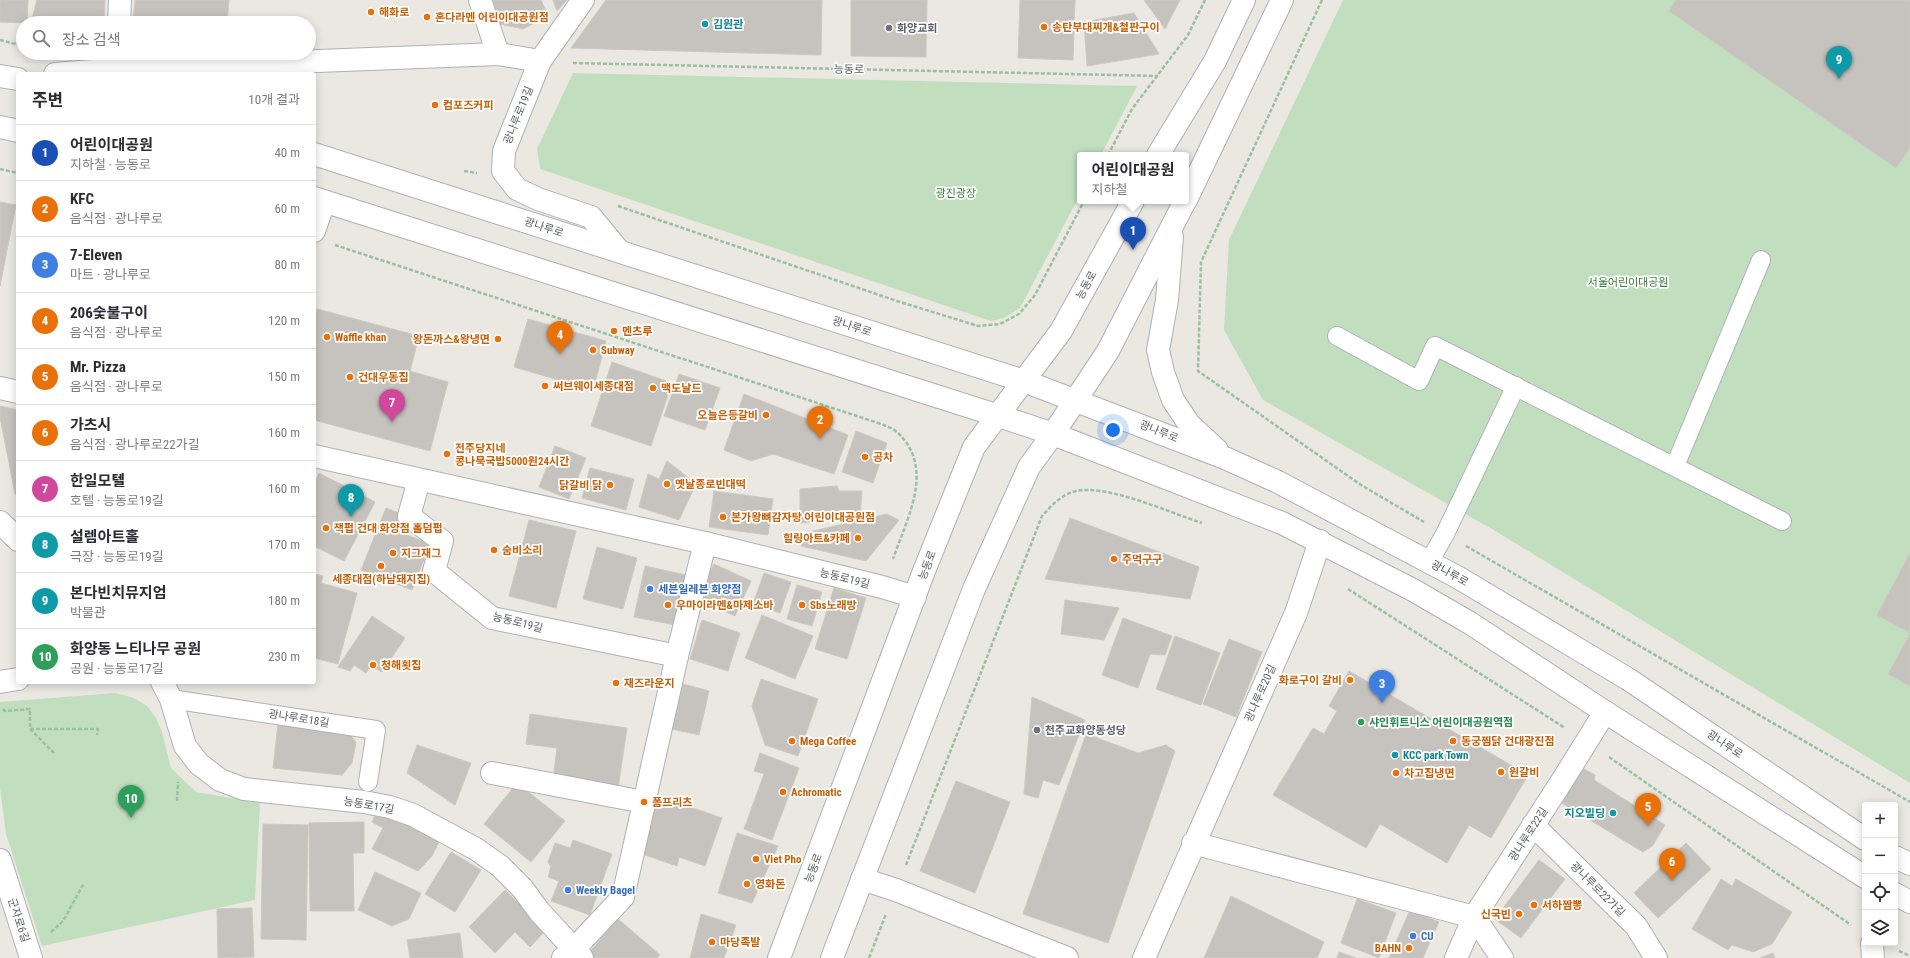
<!DOCTYPE html>
<html lang="ko">
<meta charset="utf-8">
<style>
:root{--surface:#fff;--page:#f2f2f3;--text:#2b2b33;--muted:#7c7c81;--line:#e1e1e2;--accent:#d93025}
body{margin:0;font-family:"Roboto Condensed","Noto Sans KR",sans-serif;background:var(--page);color:var(--text)}
.controls{position:absolute;right:12px;bottom:12px;display:grid;overflow:hidden;border-radius:4px;box-shadow:0 2px 10px #0003}
.controls button{width:36px;height:36px;display:grid;place-items:center;padding:0;border:0;border-bottom:1px solid var(--line);background:var(--surface);color:var(--text);font:20px sans-serif}
.you{position:absolute;left:1113px;top:430px;width:14px;height:14px;margin:-10px;border:3px solid #fff;border-radius:50%;background:#1a73e8;box-shadow:0 0 0 6px #1a73e833}
.badge{display:grid;place-items:center;width:26px;height:26px;border-radius:50%;background:var(--accent);color:#fff;font-size:13px;font-weight:700}
.pin{position:absolute;translate:-50% -33px;filter:drop-shadow(0 1px 2px #0008)}
.pin::after{content:'';position:absolute;top:21px;width:14px;height:12px;background:inherit;clip-path:polygon(0 0,100% 0,50% 100%)}
.popup{position:absolute;left:1077px;top:152px;width:112px;height:52px;box-sizing:border-box;display:grid;place-content:center;border-radius:4px;background:var(--surface);filter:drop-shadow(0 1px 3px #0005);font-size:13px;white-space:nowrap;color:var(--muted)}
.popup b{font-size:15px;color:var(--text)}
.popup::after{content:'';position:absolute;left:50%;top:100%;margin-left:-8px;border:8px solid transparent;border-top-color:var(--surface)}
.list{margin:0;padding:0;list-style:none}
h2{display:flex;justify-content:space-between;align-items:center;height:52px;margin:0;padding:0 16px;font-size:17px}
h2 small{font-size:13px;font-weight:400;color:var(--muted)}
.list li{display:grid;grid-template-columns:26px 1fr auto;gap:12px;align-items:center;box-sizing:border-box;height:56px;padding:0 16px;border-top:1px solid var(--line)}
.list b{display:block;font-size:15px;white-space:nowrap}
.list p{margin:0;font-size:13px;white-space:nowrap;color:var(--muted)}
.list em{font-size:13px;font-style:normal;color:var(--muted)}
.icon{flex:none;width:22px;height:22px;fill:none;stroke:currentColor;stroke-width:2;stroke-linecap:round;stroke-linejoin:round}
.map{position:relative;flex:none;width:1910px;height:958px;overflow:hidden}
.search{position:absolute;background:var(--surface);box-shadow:0 2px 10px #0003;left:16px;top:16px;width:300px;height:44px;display:flex;align-items:center;gap:10px;box-sizing:border-box;padding:0 14px;border-radius:22px;color:var(--muted);font-size:15px}
.panel{position:absolute;background:var(--surface);box-shadow:0 2px 10px #0003;left:16px;top:72px;width:300px;height:612px;border-radius:4px}
.map>svg:first-child{display:block}
.green{fill:#c1dfbf}
.building{fill:#c6c2be;stroke:#cec9c0}
.lines{fill:none;stroke-linecap:round;stroke-linejoin:round}
.lane-casing{stroke:#aeb1b5;stroke-width:20}
.street-casing{stroke:#aeb1b5;stroke-width:24}
.secondary-casing{stroke:#adb0b5;stroke-width:24}
.path{stroke:#9ac0a2;stroke-width:2.5;stroke-dasharray:4 2;stroke-linecap:butt}
.lane{stroke:#fff;stroke-width:18}
.street{stroke:#fff;stroke-width:22}
.secondary{stroke:#fff;stroke-width:22}
.food-dot{fill:#e8710a;stroke:#fff;stroke-width:1.5}
.culture-dot{fill:#0f9aa8;stroke:#fff;stroke-width:1.5}
.worship-dot{fill:#6b7280;stroke:#fff;stroke-width:1.5}
.shop-dot{fill:#3f7fe0;stroke:#fff;stroke-width:1.5}
.leisure-dot{fill:#2e9e5b;stroke:#fff;stroke-width:1.5}
.labels{text-anchor:middle;stroke-width:3.5;stroke-linejoin:round;paint-order:stroke}
.food-label{font-size:11px;font-weight:bold;fill:#c56008;stroke:#fff;text-anchor:start}
.culture-label{font-size:11px;font-weight:bold;fill:#0d838f;stroke:#fff;text-anchor:start}
.worship-label{font-size:11px;font-weight:bold;fill:#5b616d;stroke:#fff;text-anchor:start}
.street-label{font-size:11px;fill:#595c60;stroke:#fff}
.park-label{font-size:11px;fill:#3d7b3d;stroke:#fff}
.shop-label{font-size:11px;font-weight:bold;fill:#366cbe;stroke:#fff;text-anchor:start}
.leisure-label{font-size:11px;font-weight:bold;fill:#27864d;stroke:#fff;text-anchor:start}
</style>
<div class="map">
<svg width="1910" height="958" viewBox="0 0 1910 958">
<rect width="100%" height="100%" fill="#eae8e1"/>
<g class="green">
<polygon points="1343,0 1910,0 1910,783 1492,529 1263,400 1224,330 1229,240"/>
<polygon points="573,73 1137,86 1101,155 1080,155 1080,195 1020,308 1004,318 991,321 540,169 537,149"/>
<polygon points="116,693 134,698 147,706 156,718 162,732 171,768 196,792 260,803 255,900 42,946 6,834 0,788 0,702"/>
</g>
<g class="building">
<polygon points="0,0 28,0 27,23 0,22"/>
<polygon points="37,0 105,0 104,22 31,23"/>
<polygon points="135,0 229,0 227,23 133,23"/>
<polygon points="493,0 541,0 548,16 523,29 500,24"/>
<polygon points="553,0 567,0 557,11"/>
<polygon points="606,0 822,0 821,55 571,48"/>
<polygon points="851,0 927,0 926,57 851,56"/>
<polygon points="1020,0 1075,0 1073,60 1018,58"/>
<polygon points="1144,0 1180,0 1165,29"/>
<polygon points="1676,0 1910,0 1910,147 1896,168 1669,11"/>
<polygon points="1134,13 1159,54 1087,66 1084,22"/>
<polygon points="0,202 16,205 0,286"/>
<polygon points="317,309 419,336 410,371 448,382 430,451 314,420 314,322"/>
<polygon points="528,319 606,341 593,390 514,367"/>
<polygon points="612,362 672,383 651,446 591,426"/>
<polygon points="679,374 720,388 705,430 664,416"/>
<polygon points="744,394 848,435 834,474 773,454 751,461 724,450"/>
<polygon points="0,406 18,410 18,495 15,494 0,417"/>
<polygon points="856,431 887,443 873,483 842,472"/>
<polygon points="555,446 586,458 569,499 539,487"/>
<polygon points="667,461 696,484 679,520 639,507 648,474 659,479"/>
<polygon points="590,468 634,479 626,510 582,498"/>
<polygon points="319,473 375,502 344,561 314,546 314,484"/>
<polygon points="837,486 839,491 862,491 860,517 800,523 800,489"/>
<polygon points="714,491 773,499 768,535 709,527"/>
<polygon points="386,508 409,517 402,533 430,544 412,590 361,570"/>
<polygon points="887,514 899,520 866,561 801,546 809,532"/>
<polygon points="1070,518 1199,567 1190,599 1045,579"/>
<polygon points="529,520 576,531 556,608 509,596"/>
<polygon points="597,547 637,558 623,609 583,599"/>
<polygon points="1910,553 1910,633 1877,615"/>
<polygon points="714,564 751,581 735,616 697,599"/>
<polygon points="645,566 686,575 675,625 634,617"/>
<polygon points="764,573 791,582 780,613 753,604"/>
<polygon points="314,574 323,576 321,583 357,593 338,664 314,658"/>
<polygon points="797,585 822,592 812,626 787,619"/>
<polygon points="834,588 866,598 847,659 815,649"/>
<polygon points="1065,600 1119,608 1104,640 1061,634"/>
<polygon points="762,615 813,636 795,679 745,658"/>
<polygon points="372,616 405,638 382,672 371,666 366,673 354,665 350,671 338,667"/>
<polygon points="1123,618 1172,636 1165,655 1150,654 1138,688 1102,675"/>
<polygon points="702,620 740,633 728,671 690,659"/>
<polygon points="1910,634 1910,686 1888,674"/>
<polygon points="1175,636 1220,653 1201,705 1156,689"/>
<polygon points="1229,639 1262,652 1236,717 1203,704"/>
<polygon points="1349,671 1528,775 1491,838 1469,825 1447,863 1380,824 1366,848 1273,795 1313,728 1324,734 1337,711 1329,706"/>
<polygon points="761,679 818,699 798,756 765,745 752,706"/>
<polygon points="683,684 709,691 699,735 672,729"/>
<polygon points="1032,697 1085,720 1059,785 1043,780 1038,798 1024,794"/>
<polygon points="530,714 627,728 618,789 553,780 557,748 526,744"/>
<polygon points="278,724 347,731 356,742 352,763 342,775 273,768"/>
<polygon points="1086,734 1138,753 1166,745 1175,751 1108,943 1023,914"/>
<polygon points="417,745 471,763 455,805 407,773"/>
<polygon points="760,753 799,768 772,840 744,829 764,774 754,771"/>
<polygon points="1582,768 1595,775 1594,780 1665,825 1653,845 1643,852 1560,802"/>
<polygon points="956,781 1010,802 975,893 920,871"/>
<polygon points="517,783 565,821 531,862 484,824"/>
<polygon points="658,796 722,818 705,866 679,857 677,866 639,853"/>
<polygon points="378,809 440,840 432,856 418,871 372,849 383,828 372,822"/>
<polygon points="364,822 364,853 353,853 354,911 310,911 309,823"/>
<polygon points="263,824 308,825 306,940 261,939"/>
<polygon points="737,833 778,846 752,903 718,893"/>
<polygon points="573,840 612,854 590,915 551,901 559,881 548,877 551,867 548,862 555,843 570,848"/>
<polygon points="1686,843 1711,869 1658,918 1634,893"/>
<polygon points="451,852 481,870 455,912 425,894"/>
<polygon points="1539,860 1565,879 1521,938 1495,919"/>
<polygon points="375,872 421,893 409,919 392,926 358,910"/>
<polygon points="1721,879 1732,886 1736,879 1792,912 1772,944 1753,952 1732,945 1728,950 1692,929"/>
<polygon points="505,890 546,930 530,947 515,932 495,953 469,927"/>
<polygon points="1231,896 1324,942 1317,958 1204,958"/>
<polygon points="1357,899 1396,913 1379,958 1341,943"/>
<polygon points="252,908 254,957 218,958 217,909"/>
<polygon points="1410,910 1439,922 1423,958 1389,958"/>
<polygon points="701,914 736,925 724,958 690,958"/>
<polygon points="618,919 660,955 657,958 591,958 587,955"/>
<polygon points="460,933 463,958 410,958 407,940"/>
<polygon points="1339,952 1356,958 1337,958"/>
<polygon points="1773,953 1775,958 1760,958"/>
</g>
<g class="lines">
<defs>
<g id="lane">
<polyline points="1337,336 1419,381 1435,346 1782,521"/>
<polyline points="1675,466 1761,260"/>
<polyline points="1429,562 1445,534 1516,386"/>
<polyline points="171,699 376,730 368,782"/>
</g>
<g id="street">
<polyline points="480,0 498,54"/>
<polyline points="583,0 540,61 504,151 503,171 517,189 538,199 591,217 619,251"/>
<polyline points="119,23 120,0"/>
<polyline points="55,74 117,69 498,54 540,61"/>
<polyline points="314,231 324,202"/>
<polyline points="0,388 18,392"/>
<polyline points="314,456 705,543 882,587 915,597"/>
<polyline points="419,480 409,516 442,541 434,571 492,618 677,656"/>
<polyline points="0,522 18,540"/>
<polyline points="0,682 18,679"/>
<polyline points="162,682 171,699 185,746 199,764 220,780 244,789 364,802 390,807 413,815 476,849 500,866 522,888 539,911 582,958"/>
<polyline points="492,773 644,802"/>
<polyline points="1533,825 1636,926 1656,958"/>
<polyline points="1193,843 1474,917"/>
<polyline points="0,860 31,958"/>
<polyline points="862,879 896,890 1067,958"/>
<polyline points="1474,917 1502,958"/>
<polyline points="1872,943 1873,958"/>
<polyline points="563,958 574,949 623,897 677,656 705,543"/>
<polyline points="1144,958 1296,613 1320,541"/>
<polyline points="1456,958 1474,917 1562,781 1605,712"/>
</g>
<g id="secondary">
<polyline points="0,76 18,79"/>
<polyline points="0,127 18,131"/>
<polyline points="314,154 1024,381 1225,458 1278,482 1459,578 1628,679 1865,839"/>
<polyline points="1158,155 1215,61 1244,0"/>
<polyline points="314,198 999,416 1053,434 1282,523 1413,590 1470,623 1605,712 1865,877"/>
<polyline points="1186,200 1282,0"/>
<polyline points="1172,237 1167,300 1158,350 1163,372 1173,400 1189,424 1217,450"/>
<polyline points="1895,857 1910,864"/>
<polyline points="1895,894 1910,902"/>
<polyline points="779,958 924,571 974,447 1061,331 1133,201"/>
<polyline points="832,958 974,589 1029,467 1053,434 1108,351 1185,201"/>
</g>
</defs>
<use href="#lane" class="lane-casing"/>
<use href="#street" class="street-casing"/>
<use href="#secondary" class="secondary-casing"/>
<g class="path">
<polyline points="1322,0 1201,262 1198,371 1361,485 1424,522"/>
<polyline points="0,40 23,46"/>
<polyline points="573,63 1158,76"/>
<polyline points="1108,155 1132,109 1188,35 1205,0"/>
<polyline points="0,169 18,173"/>
<polyline points="464,171 477,173"/>
<polyline points="618,206 897,301 978,326 1000,324 1019,314 1035,295 1084,201"/>
<path d="M335,245L857,416C867,420 889,425 897,432C936,468 907,518 893,559"/>
<polyline points="1466,546 1910,802"/>
<polyline points="1348,589 1565,728"/>
<polyline points="3,709 5,711 30,709 30,729 55,754"/>
<polyline points="30,729 98,729 97,735"/>
<polyline points="1609,757 1851,925"/>
<polyline points="177,801 178,782"/>
<path d="M906,865L1042,516C1051,506 1062,494 1076,491C1107,484 1171,513 1202,523"/>
<polyline points="51,932 63,921 84,883"/>
<polyline points="1899,951 1910,956"/>
<polyline points="869,958 886,914"/>
</g>
<use href="#lane" class="lane"/>
<use href="#street" class="street"/>
<use href="#secondary" class="secondary"/>
</g>
<g class="food-dot">
<circle cx="371" cy="12" r="4"/>
<circle cx="427" cy="17" r="4"/>
<circle cx="1044" cy="27" r="4"/>
<circle cx="435" cy="105" r="4"/>
<circle cx="614" cy="331" r="4"/>
<circle cx="327" cy="337" r="4"/>
<circle cx="498" cy="339" r="4"/>
<circle cx="593" cy="350" r="4"/>
<circle cx="350" cy="377" r="4"/>
<circle cx="545" cy="386" r="4"/>
<circle cx="653" cy="388" r="4"/>
<circle cx="766" cy="415" r="4"/>
<circle cx="447" cy="454" r="4"/>
<circle cx="865" cy="457" r="4"/>
<circle cx="667" cy="484" r="4"/>
<circle cx="610" cy="485" r="4"/>
<circle cx="723" cy="517" r="4"/>
<circle cx="326" cy="528" r="4"/>
<circle cx="858" cy="538" r="4"/>
<circle cx="494" cy="550" r="4"/>
<circle cx="393" cy="553" r="4"/>
<circle cx="1114" cy="559" r="4"/>
<circle cx="381" cy="566" r="4"/>
<circle cx="668" cy="605" r="4"/>
<circle cx="802" cy="605" r="4"/>
<circle cx="373" cy="665" r="4"/>
<circle cx="1350" cy="680" r="4"/>
<circle cx="616" cy="683" r="4"/>
<circle cx="792" cy="741" r="4"/>
<circle cx="1453" cy="741" r="4"/>
<circle cx="1501" cy="772" r="4"/>
<circle cx="1396" cy="773" r="4"/>
<circle cx="783" cy="792" r="4"/>
<circle cx="644" cy="802" r="4"/>
<circle cx="756" cy="859" r="4"/>
<circle cx="747" cy="884" r="4"/>
<circle cx="1534" cy="905" r="4"/>
<circle cx="1519" cy="914" r="4"/>
<circle cx="712" cy="942" r="4"/>
<circle cx="1409" cy="948" r="4"/>
</g>
<g class="culture-dot">
<circle cx="705" cy="24" r="4"/>
<circle cx="1395" cy="755" r="4"/>
<circle cx="1613" cy="813" r="4"/>
</g>
<g class="worship-dot">
<circle cx="889" cy="28" r="4"/>
<circle cx="1037" cy="730" r="4"/>
</g>
<g class="shop-dot">
<circle cx="650" cy="589" r="4"/>
<circle cx="568" cy="890" r="4"/>
<circle cx="1413" cy="936" r="4"/>
</g>
<circle class="leisure-dot" cx="1361" cy="722" r="4"/>
<g class="labels">
<g class="food-label">
<text x="379" y="16">해화로</text>
<text x="435" y="21">혼다라멘 어린이대공원점</text>
<text x="1052" y="31">송탄부대찌개&amp;철판구이</text>
<text x="443" y="109">컴포즈커피</text>
<text x="622" y="335">멘츠루</text>
<text x="335" y="341">Waffle khan</text>
<text x="490" y="343" text-anchor="end">왕돈까스&amp;왕냉면</text>
<text x="601" y="354">Subway</text>
<text x="358" y="381">건대우동집</text>
<text x="553" y="390">써브웨이세종대점</text>
<text x="661" y="392">맥도날드</text>
<text x="758" y="419" text-anchor="end">오늘은등갈비</text>
<text x="455" y="452">전주당지네<tspan x="455" dy="13">콩나묵국밥5000원24시간</tspan></text>
<text x="873" y="461">공차</text>
<text x="675" y="488">옛날종로빈대떡</text>
<text x="602" y="489" text-anchor="end">닭갈비 닭</text>
<text x="731" y="521">본가왕뼈감자탕 어린이대공원점</text>
<text x="334" y="532">잭펍 건대 화양점 홀덤펍</text>
<text x="850" y="542" text-anchor="end">힐링아트&amp;카페</text>
<text x="502" y="554">숨비소리</text>
<text x="401" y="557">지그재그</text>
<text x="1122" y="563">주먹구구</text>
<text x="381" y="583" text-anchor="middle">세종대점(하남돼지집)</text>
<text x="676" y="609">우마이라멘&amp;마제소바</text>
<text x="810" y="609">Sbs노래방</text>
<text x="381" y="669">청해횟집</text>
<text x="1342" y="684" text-anchor="end">화로구이 갈비</text>
<text x="624" y="687">재즈라운지</text>
<text x="800" y="745">Mega Coffee</text>
<text x="1461" y="745">동궁찜닭 건대광진점</text>
<text x="1509" y="776">원갈비</text>
<text x="1404" y="777">차고집냉면</text>
<text x="791" y="796">Achromatic</text>
<text x="652" y="806">폼프리츠</text>
<text x="764" y="863">Viet Pho</text>
<text x="755" y="888">영화돈</text>
<text x="1542" y="909">서하짬뽕</text>
<text x="1511" y="918" text-anchor="end">신국빈</text>
<text x="720" y="946">마당족발</text>
<text x="1401" y="952" text-anchor="end">BAHN</text>
</g>
<g class="culture-label">
<text x="713" y="28">김원관</text>
<text x="1403" y="759">KCC park Town</text>
<text x="1605" y="817" text-anchor="end">지오빌딩</text>
</g>
<g class="worship-label">
<text x="897" y="32">화양교회</text>
<text x="1045" y="734">천주교화양동성당</text>
</g>
<g class="street-label">
<text transform="translate(849 69) rotate(1)" y="4">능동로</text>
<text transform="translate(518 115) rotate(-68)" y="4">광나루로19길</text>
<text transform="translate(544 227) rotate(18)" y="4">광나루로</text>
<text transform="translate(1086 285) rotate(-61)" y="4">능동로</text>
<text transform="translate(852 326) rotate(18)" y="4">광나루로</text>
<text transform="translate(1159 431) rotate(22)" y="4">광나루로</text>
<text transform="translate(927 565) rotate(-69)" y="4">능동로</text>
<text transform="translate(1450 573) rotate(29)" y="4">광나루로</text>
<text transform="translate(845 578) rotate(14)" y="4">능동로19길</text>
<text transform="translate(518 622) rotate(14)" y="4">능동로19길</text>
<text transform="translate(1260 693) rotate(-66)" y="4">광나루로20길</text>
<text transform="translate(299 718) rotate(9)" y="4">광나루로18길</text>
<text transform="translate(1725 744) rotate(34)" y="4">광나루로</text>
<text transform="translate(369 805) rotate(10)" y="4">능동로17길</text>
<text transform="translate(1528 834) rotate(-57)" y="4">광나루로22길</text>
<text transform="translate(813 868) rotate(-69)" y="4">능동로</text>
<text transform="translate(1598 889) rotate(45)" y="4">광나루로22가길</text>
<text transform="translate(19 920) rotate(72)" y="4">군자로6길</text>
</g>
<g class="park-label">
<text x="956" y="197">광진광장</text>
<text x="1628" y="286">서울어린이대공원</text>
</g>
<g class="shop-label">
<text x="658" y="593">세븐일레븐 화양점</text>
<text x="576" y="894">Weekly Bagel</text>
<text x="1421" y="940">CU</text>
</g>
<g class="leisure-label">
<text x="1369" y="726">샤인휘트니스 어린이대공원역점</text>
</g>
</g>
</svg>
<div class="controls">
<button>+</button>
<button>−</button>
<button><svg class="icon" aria-label="locate" viewBox="0 0 24 24"><circle cx="12" cy="12" r="6"/><path d="M12 2v4M12 18v4M2 12h4M18 12h4"/></svg></button>
<button><svg class="icon" aria-label="layers" viewBox="0 0 24 24"><path d="M12 4l9 5-9 5-9-5zM3 14l9 5 9-5"/></svg></button>
</div>
<div class="you"></div>
<div class="pin badge" style="left:1133px;top:250px;background:#1a4fb4">1</div>
<div class="popup"><b>어린이대공원</b>지하철</div>
<div class="pin badge" style="left:820px;top:439px;background:#e8710a">2</div>
<div class="pin badge" style="left:1382px;top:703px;background:#3f7fe0">3</div>
<div class="pin badge" style="left:560px;top:354px;background:#e8710a">4</div>
<div class="pin badge" style="left:1648px;top:826px;background:#e8710a">5</div>
<div class="pin badge" style="left:1672px;top:881px;background:#e8710a">6</div>
<div class="pin badge" style="left:392px;top:422px;background:#d1479c">7</div>
<div class="pin badge" style="left:351px;top:517px;background:#0f9aa8">8</div>
<div class="pin badge" style="left:1839px;top:79px;background:#0f9aa8">9</div>
<div class="pin badge" style="left:131px;top:818px;background:#2e9e5b">10</div>
<div class="search"><svg class="icon" aria-label="search" viewBox="0 0 24 24"><circle cx="10" cy="10" r="6"/><path d="M15 15l6 6"/></svg>장소 검색</div>
<section class="panel">
<h2>주변<small>10개 결과</small></h2>
<ul class="list">
<li><span class="badge" style="background:#1a4fb4">1</span><div><b>어린이대공원</b><p>지하철 · 능동로</p></div><em>40 m</em></li>
<li><span class="badge" style="background:#e8710a">2</span><div><b>KFC</b><p>음식점 · 광나루로</p></div><em>60 m</em></li>
<li><span class="badge" style="background:#3f7fe0">3</span><div><b>7-Eleven</b><p>마트 · 광나루로</p></div><em>80 m</em></li>
<li><span class="badge" style="background:#e8710a">4</span><div><b>206숯불구이</b><p>음식점 · 광나루로</p></div><em>120 m</em></li>
<li><span class="badge" style="background:#e8710a">5</span><div><b>Mr. Pizza</b><p>음식점 · 광나루로</p></div><em>150 m</em></li>
<li><span class="badge" style="background:#e8710a">6</span><div><b>가츠시</b><p>음식점 · 광나루로22가길</p></div><em>160 m</em></li>
<li><span class="badge" style="background:#d1479c">7</span><div><b>한일모텔</b><p>호텔 · 능동로19길</p></div><em>160 m</em></li>
<li><span class="badge" style="background:#0f9aa8">8</span><div><b>설렘아트홀</b><p>극장 · 능동로19길</p></div><em>170 m</em></li>
<li><span class="badge" style="background:#0f9aa8">9</span><div><b>본다빈치뮤지엄</b><p>박물관</p></div><em>180 m</em></li>
<li><span class="badge" style="background:#2e9e5b">10</span><div><b>화양동 느티나무 공원</b><p>공원 · 능동로17길</p></div><em>230 m</em></li>
</ul>
</section>
</div>
